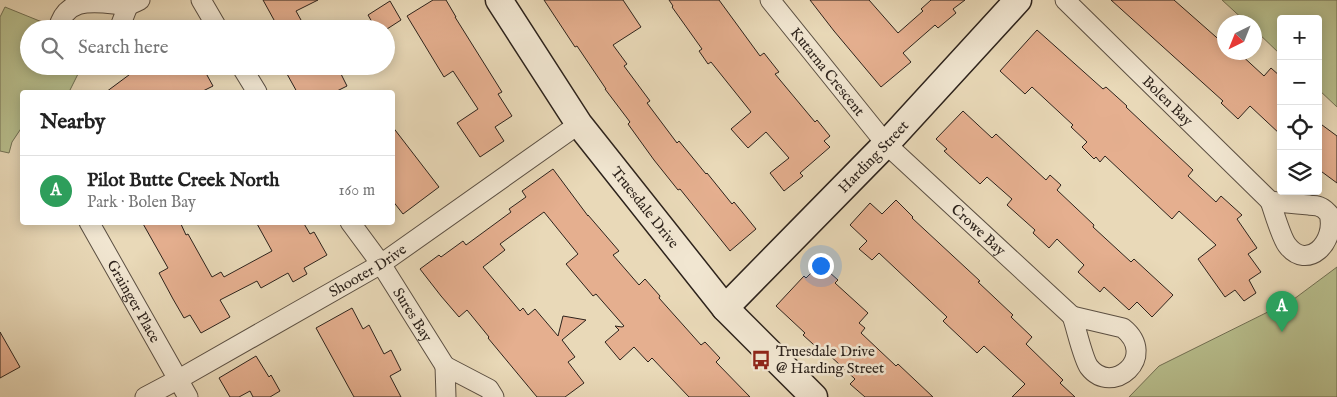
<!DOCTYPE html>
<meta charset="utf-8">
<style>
:root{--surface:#fff;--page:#f6f6f6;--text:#222;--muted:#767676;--line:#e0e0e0;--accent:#8f2418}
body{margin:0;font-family:"IM FELL English",serif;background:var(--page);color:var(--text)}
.controls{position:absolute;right:15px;top:15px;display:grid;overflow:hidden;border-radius:5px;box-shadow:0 2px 12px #0003}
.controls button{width:45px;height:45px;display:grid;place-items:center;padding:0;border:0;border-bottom:1px solid var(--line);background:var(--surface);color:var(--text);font:25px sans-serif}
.compass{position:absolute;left:1217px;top:15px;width:45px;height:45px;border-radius:50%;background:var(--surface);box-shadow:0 2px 12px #0003;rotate:223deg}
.you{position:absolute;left:820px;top:265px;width:18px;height:18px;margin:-12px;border:4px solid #fff;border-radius:50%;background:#1a73e8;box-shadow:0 0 0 8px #1a73e833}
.badge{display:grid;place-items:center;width:32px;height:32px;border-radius:50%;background:var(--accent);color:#fff;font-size:16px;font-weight:700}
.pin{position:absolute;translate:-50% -41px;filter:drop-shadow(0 1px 2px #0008)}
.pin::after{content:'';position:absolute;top:26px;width:18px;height:15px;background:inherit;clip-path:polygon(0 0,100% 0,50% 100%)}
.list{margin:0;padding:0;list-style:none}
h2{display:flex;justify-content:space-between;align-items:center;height:65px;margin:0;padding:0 20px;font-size:21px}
h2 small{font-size:16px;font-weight:400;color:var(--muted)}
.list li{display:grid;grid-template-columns:32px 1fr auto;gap:15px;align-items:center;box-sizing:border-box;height:70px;padding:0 20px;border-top:1px solid var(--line)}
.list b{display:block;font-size:19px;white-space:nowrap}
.list p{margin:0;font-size:16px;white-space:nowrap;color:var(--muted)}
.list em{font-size:16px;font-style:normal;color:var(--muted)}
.icon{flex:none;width:28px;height:28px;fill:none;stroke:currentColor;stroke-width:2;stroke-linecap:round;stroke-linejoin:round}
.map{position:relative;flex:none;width:1337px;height:397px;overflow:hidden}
.search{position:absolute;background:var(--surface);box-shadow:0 2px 12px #0003;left:20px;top:20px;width:375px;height:55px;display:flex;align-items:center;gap:12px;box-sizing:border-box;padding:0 18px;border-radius:28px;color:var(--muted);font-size:19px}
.panel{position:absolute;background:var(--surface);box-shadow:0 2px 12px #0003;left:20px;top:90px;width:375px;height:135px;border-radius:5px}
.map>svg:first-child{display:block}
.green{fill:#b8bf8e;stroke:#727155}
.building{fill:#e5af8f;stroke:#2d231c}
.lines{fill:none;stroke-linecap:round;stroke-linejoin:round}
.street-casing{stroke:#5c5043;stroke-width:21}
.secondary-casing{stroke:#2d231c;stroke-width:29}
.street{stroke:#f1e6d1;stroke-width:19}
.secondary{stroke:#f1e6d1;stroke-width:26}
.labels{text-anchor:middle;stroke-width:5;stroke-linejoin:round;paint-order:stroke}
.street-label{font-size:15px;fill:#2d231c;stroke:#f1e6d1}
.poi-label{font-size:15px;fill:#2d231c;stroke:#f1e6d1;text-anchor:start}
</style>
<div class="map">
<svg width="1337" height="397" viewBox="0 0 1337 397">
<rect width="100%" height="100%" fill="#e9d9b8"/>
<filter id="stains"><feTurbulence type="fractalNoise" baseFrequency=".004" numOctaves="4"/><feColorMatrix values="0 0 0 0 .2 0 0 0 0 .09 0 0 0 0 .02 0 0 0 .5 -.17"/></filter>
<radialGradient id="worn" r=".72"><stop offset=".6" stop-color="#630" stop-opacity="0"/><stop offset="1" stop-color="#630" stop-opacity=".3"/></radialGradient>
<g class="green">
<polygon points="1222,0 1337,0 1337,107 1318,89 1318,19 1281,19 1281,55 1255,30 1254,22 1246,22"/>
<polygon points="5,7 47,24 46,29 29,29 29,66 64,66 78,74 69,92 22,92 22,127 12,142 9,153 0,151 0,17"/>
<polygon points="1337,267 1337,397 1129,397 1159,366 1294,299"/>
</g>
<g class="building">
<polygon points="263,0 318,0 296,11 306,29 279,29"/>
<polygon points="433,0 446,0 456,17 455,17 502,92 498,94 512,116 495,127 504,141 480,157 457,123 478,109 453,71 444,77 407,16"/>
<polygon points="544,0 623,0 641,27 613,45 627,64 624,66 650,101 647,103 677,143 679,141 706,174 707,173 732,204 734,202 756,229 730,251 680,189 678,190 654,160 628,124 630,122 605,89 606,89 577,46 575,47"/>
<polygon points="669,0 719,0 760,56 764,53 779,72 775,74 815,122 817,120 830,136 824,141 830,147 800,173 803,176 784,191 770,173 789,158 766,132 748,148 731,129 751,112 711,62 708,64 699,51 702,49 672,7 673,6"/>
<polygon points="810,0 869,0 898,33 923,11 921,9 931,0 965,0 953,9 956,13 938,28 935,25 903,53 911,62 881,87 834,31"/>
<polygon points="1111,0 1174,0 1224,44 1224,52 1238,52 1264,76 1271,68 1281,77 1281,135 1250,106 1238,119 1221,103 1223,101"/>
<polygon points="390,1 401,20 387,29 376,29 368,15"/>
<polygon points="1037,30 1103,89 1106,87 1127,106 1126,107 1193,170 1188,176 1216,202 1221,196 1242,215 1237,219 1257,248 1248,254 1261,272 1249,280 1256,293 1244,301 1235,290 1225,297 1198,259 1216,245 1179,211 1172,219 1105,156 1100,162 1096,157 1094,159 1082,147 1087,142 1071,127 1073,125 1032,87 1025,94 1000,71"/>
<polygon points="141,66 202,66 213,86 201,92 106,92"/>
<polygon points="301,66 337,66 347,86 335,92 297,92 287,74"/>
<polygon points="963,111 992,138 996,134 1046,180 1050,175 1061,185 1057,190 1094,225 1093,227 1131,262 1134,259 1173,295 1152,317 1137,302 1129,310 1104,287 1100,292 1078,272 1084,265 1057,239 1049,248 1033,233 1035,230 1007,205 1012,199 987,177 980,184 944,151 947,149 936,139"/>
<polygon points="1318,122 1337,136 1337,183 1318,169"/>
<polygon points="392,126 439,187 403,214 392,200"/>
<polygon points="553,169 588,216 588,215 619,251 613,255 639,285 645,279 660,296 659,298 701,345 705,342 720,358 716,362 750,397 689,397 652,358 648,362 634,347 620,360 605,342 619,330 615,326 622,327 624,326 596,294 593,296 566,264 578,254 544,212 500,244 505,250 483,267 520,311 523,308 528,315 535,309 558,336 563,316 586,320 562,340 575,357 568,362 584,383 565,397 537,397 488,338 489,337 467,310 459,317 441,296 420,269 439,255 441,257 463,241 466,245 511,212 509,209 526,197 522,191"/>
<polygon points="896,200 913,217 912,218 980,281 978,282 1013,315 1011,317 1032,337 1026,344 1063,380 1060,383 1075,397 1012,397 1025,384 984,346 977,353 943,321 947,317 879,253 872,260 859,249 867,241 850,225 870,203 882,214"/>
<polygon points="142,222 180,222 186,235 188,234 212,277 221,272 224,277 272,251 256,222 303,222 310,234 314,232 327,255 304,268 307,274 293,282 288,273 261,288 257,281 220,300 230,317 201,333 190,315 184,318 173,299 159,273 168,268"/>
<polygon points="820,264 838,280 835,283 868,313 859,323 865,328 861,333 896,366 898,364 933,397 865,397 850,384 855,379 826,352 824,354 803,335 805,333 776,306 804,276 806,278"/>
<polygon points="352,308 363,329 369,325 384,354 391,350 401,370 390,376 401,397 354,397 316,328"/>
<polygon points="0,332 20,367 0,378"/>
<polygon points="256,356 269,377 271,375 280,391 270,397 253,397 250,391 239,397 230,397 219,378"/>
</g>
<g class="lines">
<defs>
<g id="street">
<polyline points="201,0 218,29"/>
<path id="s1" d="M770,0L886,144L1072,316"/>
<path id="s2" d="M1065,0L1270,201"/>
<path d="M58,29C65,0 88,1 114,4C118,5 125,6 129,5C132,4 136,2 140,0"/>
<polyline points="119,29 128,6"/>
<polyline points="241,66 257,92"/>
<path d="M1270,201C1283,203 1296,204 1309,205C1312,206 1317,205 1320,207C1324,208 1327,212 1329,214C1337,242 1307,272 1287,245C1281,237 1274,212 1270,201Z"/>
<path id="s3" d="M89,222L188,397"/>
<path id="s4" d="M350,222L381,264L445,366"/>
<path d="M1072,316L1123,328C1159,357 1112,397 1089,367C1083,359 1076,327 1072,316Z"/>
<path id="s5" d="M145,397L179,379L381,264L579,124"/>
<polyline points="446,397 445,366 489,389 494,397"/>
</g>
<g id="secondary">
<path id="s6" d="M499,0L579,124L725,308L814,397"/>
<path id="s7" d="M725,308L886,144L1018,0"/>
</g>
</defs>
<use href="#street" class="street-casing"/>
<use href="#secondary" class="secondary-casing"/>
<use href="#street" class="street"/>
<use href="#secondary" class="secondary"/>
</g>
<defs>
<symbol id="bus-bare" viewBox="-9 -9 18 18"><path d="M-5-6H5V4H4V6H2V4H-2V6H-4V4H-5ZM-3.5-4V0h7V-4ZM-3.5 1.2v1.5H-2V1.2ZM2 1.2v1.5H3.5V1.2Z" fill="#8f2418" stroke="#f1e6d1" stroke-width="2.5" paint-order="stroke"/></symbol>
</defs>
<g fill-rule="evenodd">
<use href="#bus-bare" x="747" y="346" width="28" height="28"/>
</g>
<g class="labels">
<g class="street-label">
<text dy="5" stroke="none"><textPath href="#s1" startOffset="92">Kutarna Crescent</textPath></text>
<text dy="5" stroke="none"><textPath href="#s2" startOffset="144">Bolen Bay</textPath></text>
<text dy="5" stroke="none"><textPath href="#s7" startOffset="212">Harding Street</textPath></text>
<text dy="5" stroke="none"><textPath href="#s6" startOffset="254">Truesdale Drive</textPath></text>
<text dy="5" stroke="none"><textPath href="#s1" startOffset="311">Crowe Bay</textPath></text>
<text dy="5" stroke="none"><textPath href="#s5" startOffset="256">Shooter Drive</textPath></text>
<text dy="5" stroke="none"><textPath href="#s3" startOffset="91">Grainger Place</textPath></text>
<text dy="5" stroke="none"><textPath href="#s4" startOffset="112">Sures Bay</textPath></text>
</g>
<g class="poi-label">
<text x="776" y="356">Truesdale Drive<tspan x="776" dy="17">@ Harding Street</tspan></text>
</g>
</g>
<rect width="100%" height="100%" filter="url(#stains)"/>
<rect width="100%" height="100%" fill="url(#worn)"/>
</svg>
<div class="controls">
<button>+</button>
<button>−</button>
<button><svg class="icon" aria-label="locate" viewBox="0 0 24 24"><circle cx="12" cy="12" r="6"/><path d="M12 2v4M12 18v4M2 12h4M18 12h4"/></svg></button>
<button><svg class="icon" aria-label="layers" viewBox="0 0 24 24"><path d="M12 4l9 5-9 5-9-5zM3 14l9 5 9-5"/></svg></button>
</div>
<svg class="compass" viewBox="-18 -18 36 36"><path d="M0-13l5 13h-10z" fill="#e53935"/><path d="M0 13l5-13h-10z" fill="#767676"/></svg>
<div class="you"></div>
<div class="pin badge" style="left:1282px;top:332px;background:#2e9e5b">A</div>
<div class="search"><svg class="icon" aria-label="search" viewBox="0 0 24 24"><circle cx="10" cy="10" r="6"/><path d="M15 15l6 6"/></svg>Search here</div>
<section class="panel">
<h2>Nearby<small></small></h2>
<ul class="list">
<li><span class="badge" style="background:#2e9e5b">A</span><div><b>Pilot Butte Creek North</b><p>Park · Bolen Bay</p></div><em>160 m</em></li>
</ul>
</section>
</div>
